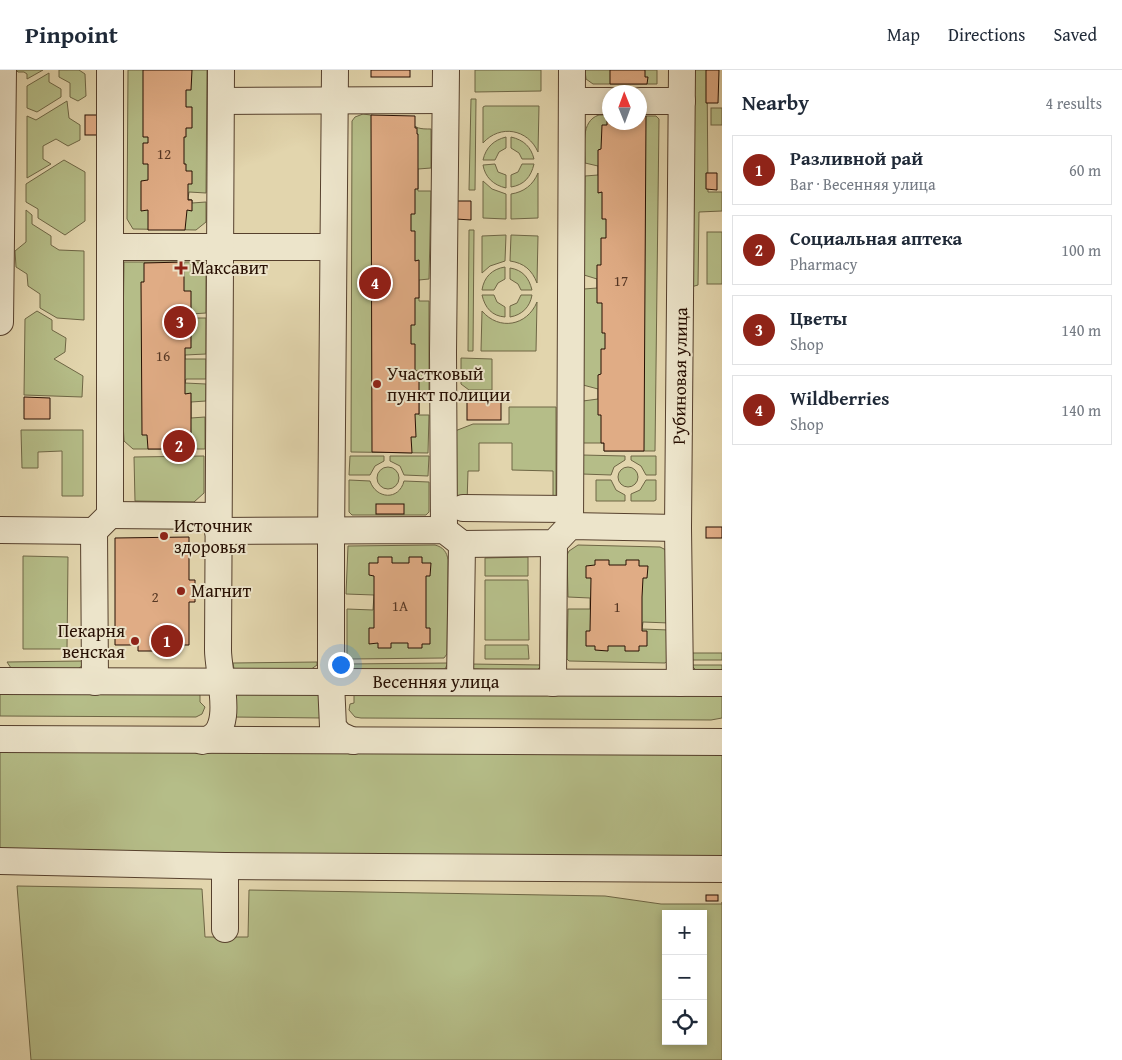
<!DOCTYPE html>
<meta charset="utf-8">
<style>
:root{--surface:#fff;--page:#f2f2f3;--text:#1f2937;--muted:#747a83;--line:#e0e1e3;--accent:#8f2418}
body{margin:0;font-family:"Gentium Book Plus",serif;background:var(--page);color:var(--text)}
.controls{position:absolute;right:15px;bottom:15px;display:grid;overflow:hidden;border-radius:0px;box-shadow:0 2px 8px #0003}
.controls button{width:45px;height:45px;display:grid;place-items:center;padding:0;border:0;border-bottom:1px solid var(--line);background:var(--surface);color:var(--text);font:25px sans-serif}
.compass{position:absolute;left:602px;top:15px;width:45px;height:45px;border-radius:50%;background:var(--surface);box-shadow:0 2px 8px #0003;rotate:359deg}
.you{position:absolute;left:340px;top:594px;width:18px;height:18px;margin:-12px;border:4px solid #fff;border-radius:50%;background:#1a73e8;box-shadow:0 0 0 8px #1a73e833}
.badge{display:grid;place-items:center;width:32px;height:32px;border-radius:50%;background:var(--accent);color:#fff;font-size:16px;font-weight:700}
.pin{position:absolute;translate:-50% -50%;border:2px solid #fff;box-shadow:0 1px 5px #0006}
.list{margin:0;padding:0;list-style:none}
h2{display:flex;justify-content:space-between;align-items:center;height:65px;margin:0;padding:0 20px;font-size:21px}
h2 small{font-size:16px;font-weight:400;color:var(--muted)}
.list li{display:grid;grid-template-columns:32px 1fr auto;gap:15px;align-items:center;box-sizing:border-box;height:70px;margin:0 10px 10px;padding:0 10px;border:1px solid var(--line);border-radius:0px}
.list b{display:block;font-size:19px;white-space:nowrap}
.list p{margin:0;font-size:16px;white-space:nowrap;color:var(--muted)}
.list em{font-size:16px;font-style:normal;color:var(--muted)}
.icon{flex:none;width:28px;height:28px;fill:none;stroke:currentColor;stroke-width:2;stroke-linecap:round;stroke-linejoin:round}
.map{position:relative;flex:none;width:722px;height:990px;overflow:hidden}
header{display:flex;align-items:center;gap:30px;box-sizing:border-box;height:70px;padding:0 25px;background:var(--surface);border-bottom:1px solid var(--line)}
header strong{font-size:24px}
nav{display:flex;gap:28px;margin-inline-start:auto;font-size:18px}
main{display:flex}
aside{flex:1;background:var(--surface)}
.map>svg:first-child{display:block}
.green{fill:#b5bd88;stroke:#6e6645;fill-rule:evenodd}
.building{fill:#e0ac85;stroke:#270f02}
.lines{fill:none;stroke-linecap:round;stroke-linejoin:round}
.minor-casing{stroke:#56402d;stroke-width:28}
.minor{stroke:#ece4ca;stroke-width:26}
.poi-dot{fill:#8f2418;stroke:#ece4ca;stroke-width:2}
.labels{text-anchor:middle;stroke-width:4;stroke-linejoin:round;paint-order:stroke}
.number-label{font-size:15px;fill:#553623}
.poi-label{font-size:18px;fill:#270f02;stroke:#ece4ca;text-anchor:start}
.street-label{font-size:18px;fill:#270f02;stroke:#ece4ca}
</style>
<header>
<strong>Pinpoint</strong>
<nav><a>Map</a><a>Directions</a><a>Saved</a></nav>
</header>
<main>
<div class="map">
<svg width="722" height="990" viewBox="0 0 722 990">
<rect width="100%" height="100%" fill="#e2d5ad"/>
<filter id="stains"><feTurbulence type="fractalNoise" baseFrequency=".004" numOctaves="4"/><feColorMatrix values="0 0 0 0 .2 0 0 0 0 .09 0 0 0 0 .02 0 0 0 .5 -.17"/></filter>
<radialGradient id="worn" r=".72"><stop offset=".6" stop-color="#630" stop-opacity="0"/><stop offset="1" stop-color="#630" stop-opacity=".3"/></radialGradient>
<g class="green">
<polygon points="16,0 43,0 27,9 27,4 24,2 18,2"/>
<polygon points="59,0 79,0 85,4 86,26 78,31 70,27 70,13 59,7"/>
<polygon points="128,0 207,0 206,123 189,122 188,129 192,130 192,133 206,132 206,152 196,160 133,159 127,149"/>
<polygon points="475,0 541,0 541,21 475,22"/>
<polygon points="585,0 657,0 657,14 593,14 586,9"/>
<polygon points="693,0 707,0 708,122 722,122 722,141 699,142 698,215 691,217"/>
<polygon points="49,3 49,12 61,19 61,27 37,42 27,38 27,16"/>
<polygon points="471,29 476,29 475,120 469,120"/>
<polygon points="67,31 69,48 80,55 80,70 68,76 56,69 43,76 43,89 51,94 27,108 27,46 36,50"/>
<path d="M485,36H539L538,82C528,59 500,54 483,73V37Z"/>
<rect x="711" y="38" width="11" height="17"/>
<path d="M363,44L408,50C416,59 420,59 431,59V98L418,99V121H431L429,209L419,210V231H429V322L419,323V345H429L428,383L351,382L352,51L355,47Z"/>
<path d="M599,45H609L610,52H640V46H656L659,49L655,381H604V373H583V331L598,329V319L583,315L584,219L597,218V209L584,205L585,106L598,105V96L585,93C585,77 580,51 599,45Z"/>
<path d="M506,67V78L499,82L495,90H483C486,77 494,70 506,67Z"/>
<path d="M511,67C524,70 531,77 534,89H522L519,83L511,78Z"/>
<polygon points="64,90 85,102 85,151 65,165 38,148 38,139 26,132 26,114"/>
<path d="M495,94L498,102L506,105V118C493,115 485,107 483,95Z"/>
<path d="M522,94H534C531,107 524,115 511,117V105L518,102Z"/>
<path d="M538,103V148L511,149V124C524,122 533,115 538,103Z"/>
<polygon points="483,111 492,119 506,124 506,149 483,148"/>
<polygon points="26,140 32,145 32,154 51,166 51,175 59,180 84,181 84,250 57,248 40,238 40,224 28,216 27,204 16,197 15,181 26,172"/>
<polygon points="469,160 474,160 473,281 468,281"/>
<rect x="707" y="162" width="15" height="52"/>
<polygon points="506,165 505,191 490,196 482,203 482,166"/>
<path d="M511,165L538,166L537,213C532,200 524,193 510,191Z"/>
<polygon points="124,192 201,192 206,197 206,243 191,244 192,248 206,248 206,284 185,285 185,289 206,289 206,309 186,309 185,313 206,314 206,331 191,332 191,348 205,347 205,379 133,379 124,371 122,332"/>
<path d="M505,197V209L498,213L494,220H482C484,207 492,199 505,197Z"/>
<path d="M510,198C523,200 529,208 532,220H521L518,214L510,209Z"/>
<path d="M482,225H494L497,232L505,237V247C492,246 485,238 482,225Z"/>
<path d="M521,225H532C530,237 522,245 510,247V236L517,233Z"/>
<path d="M537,232L536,281H481L482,241C499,261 527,256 537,232Z"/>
<polygon points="37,241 52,250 52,260 66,268 65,282 54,289 83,306 82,327 24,325 25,249"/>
<polygon points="461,288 492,289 492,320 469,320 461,314"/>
<polygon points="509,337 556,337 556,433 553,433 553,401 512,400 512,373 479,373 479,401 468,401 467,434 455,434 455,361 473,354 509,354"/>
<polygon points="21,360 83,360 83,426 62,426 62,381 38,382 38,398 22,398"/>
<polygon points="582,385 625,386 625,390 614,397 611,405 582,404"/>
<polygon points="204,386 204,423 194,432 135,431 134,387"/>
<polygon points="350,386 384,386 384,391 375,396 370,405 349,405"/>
<polygon points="390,386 429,386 428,406 404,405 400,396 390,391"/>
<polygon points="631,386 656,386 656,405 646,405 641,396 631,390"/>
<circle cx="628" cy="407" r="10"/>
<circle cx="388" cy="408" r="11"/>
<path d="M349,410L370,411C376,429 399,431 404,411L429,412V442L426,445H352L349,442Z"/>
<polygon points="596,410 611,410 616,420 625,425 625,431 596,431"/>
<polygon points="646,410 656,410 656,430 654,431 631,431 631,424 640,420"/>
<path d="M435,475C443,477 447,482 448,490L447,584L444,588L349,589L347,587V539L373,540L374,525L346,524L348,476Z"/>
<polygon points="578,475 660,477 666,480 669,553 643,552 642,559 669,560 669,590 665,593 569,591 567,589 568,539 590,539 590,528 568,527 567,485 569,481"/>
<polygon points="23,486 68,487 67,579 23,579"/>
<polygon points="528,487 528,506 485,506 485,488"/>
<polygon points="485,510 528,510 529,570 485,570"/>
<polygon points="485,575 528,575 529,589 485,589"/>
<rect x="690" y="583" width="32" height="7"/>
<polygon points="83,591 84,594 78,599 11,598 7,592"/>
<polygon points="317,592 317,595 310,600 234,599 233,593"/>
<polygon points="448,593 445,599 349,601 345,594"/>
<polygon points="470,594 542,595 536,601 474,599"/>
<polygon points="691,595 722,595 722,604 699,603"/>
<polygon points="0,620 200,622 200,632 205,637 202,644 196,647 0,646"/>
<polygon points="232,620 322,621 322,648 232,647"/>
<polygon points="354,622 722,624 722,648 711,650 361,648 355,647 349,640 350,634 354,633"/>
<polygon points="0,679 722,683 722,794 0,784"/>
<path d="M17,816L202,819L205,867H248L249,820L605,826L661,834H722V832V990H31ZM666,844H703V971H666Z"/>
</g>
<g class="building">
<polygon points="143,0 192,0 191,20 186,20 186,37 192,37 192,58 186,58 186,67 184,67 184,94 186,94 186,101 192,101 192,114 188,114 188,130 192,130 192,141 187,140 185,160 148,160 148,140 141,141 141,111 148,110 148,94 143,94 143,73 148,73 148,67 143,67"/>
<rect x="371" y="0" width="39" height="7"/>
<polygon points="610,0 645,0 645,7 648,7 647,14 610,14"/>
<polygon points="706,0 719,0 718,33 706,33"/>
<rect x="85" y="45" width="14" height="20"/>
<polygon points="371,45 415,46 415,58 417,58 417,64 418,64 418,119 415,119 415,144 411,144 411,161 415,161 415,191 419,190 419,228 415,228 415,255 411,255 411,274 415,274 415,301 419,301 419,344 415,344 416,367 411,367 412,383 372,382"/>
<polygon points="607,45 610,45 610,52 640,52 640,46 646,46 644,381 604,381 604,373 601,373 601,345 598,345 598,305 601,304 601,279 605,279 605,263 602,263 602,233 597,233 597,195 601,195 601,168 606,168 606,149 602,149 602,122 598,123 598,80 601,79 602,55 607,55"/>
<polygon points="706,103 717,103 717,120 706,119"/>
<polygon points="457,131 471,131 471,150 456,149"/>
<polygon points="184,192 184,221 191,221 191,278 185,278 185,324 191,323 191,365 184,365 184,379 148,379 147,365 142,365 141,212 144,212 144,193"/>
<polygon points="24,327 50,328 50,349 24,349"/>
<rect x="467" y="327" width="34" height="23"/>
<rect x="376" y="434" width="28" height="10"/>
<rect x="706" y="457" width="16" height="11"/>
<polygon points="189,467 189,510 195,510 195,532 189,532 189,575 160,575 160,581 138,581 138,575 115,575 115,468"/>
<polygon points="378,487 392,487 392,493 409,493 409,487 422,487 422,493 431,493 430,506 426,506 426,558 430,558 430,574 422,574 422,578 408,578 408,573 391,573 391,578 378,578 378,573 369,574 369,558 374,558 374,506 369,505 369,493 378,493"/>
<polygon points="595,490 609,490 609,495 626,495 626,490 639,490 639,496 648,496 647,508 643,508 642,527 642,561 647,561 647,576 639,576 639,581 625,581 625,576 608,576 608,581 595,580 595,576 586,576 586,561 590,561 591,508 586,508 586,496 595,495"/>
<rect x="706" y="825" width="12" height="6"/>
</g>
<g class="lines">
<defs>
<g id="minor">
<polyline points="335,0 331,473 331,612 333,657 340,665 353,671"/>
<polyline points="221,31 445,30"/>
<polyline points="572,31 610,31"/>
<polyline points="640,31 682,31"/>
<polyline points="110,177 333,177"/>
<polyline points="0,252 3,0"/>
<polyline points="463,438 570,439"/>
<polyline points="110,445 218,446"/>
<polyline points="570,456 572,0"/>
<polyline points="0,460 94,461 110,445 110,0"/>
<polyline points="444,460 443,283 446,0"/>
<polyline points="94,461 95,612"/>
<polyline points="218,461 444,460 462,474 554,473 570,456 678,458"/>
<polyline points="0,611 722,613"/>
<polyline points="460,612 462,474"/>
<polyline points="553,613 554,473"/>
<polyline points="680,613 678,458 682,0"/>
<polyline points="0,669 722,672"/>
<path d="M202,671C238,666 218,605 218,580L221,0"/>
<polyline points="0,791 225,796 722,799"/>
<polyline points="225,859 225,796"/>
</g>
</defs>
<use href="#minor" class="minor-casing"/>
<use href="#minor" class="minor"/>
</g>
<g class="poi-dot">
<path d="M178.5 190.5h5v5h5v5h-5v5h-5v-5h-5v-5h5z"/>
<circle cx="377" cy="314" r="5"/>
<circle cx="164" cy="466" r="5"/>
<circle cx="181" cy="521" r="5"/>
<circle cx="135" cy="571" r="5"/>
</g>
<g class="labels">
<g class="number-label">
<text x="164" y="89">12</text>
<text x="621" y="216">17</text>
<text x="163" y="291">16</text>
<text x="155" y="532">2</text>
<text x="400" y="541">1А</text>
<text x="617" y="542">1</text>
</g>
<g class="poi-label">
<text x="191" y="204">Максавит</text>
<text x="387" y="310">Участковый<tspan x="387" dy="21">пункт полиции</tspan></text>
<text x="174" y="462">Источник<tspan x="174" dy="21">здоровья</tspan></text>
<text x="191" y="527">Магнит</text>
<text x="125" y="567" text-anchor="end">Пекарня<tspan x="125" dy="21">венская</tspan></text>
</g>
<g class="street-label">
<text transform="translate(680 306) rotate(-89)" y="6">Рубиновая улица</text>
<text x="436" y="618">Весенняя улица</text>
</g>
</g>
<rect width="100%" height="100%" filter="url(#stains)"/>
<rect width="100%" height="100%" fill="url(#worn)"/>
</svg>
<div class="controls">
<button>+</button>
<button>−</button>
<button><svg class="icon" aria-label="locate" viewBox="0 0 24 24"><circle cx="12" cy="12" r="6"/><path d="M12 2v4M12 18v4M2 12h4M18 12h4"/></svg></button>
</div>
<svg class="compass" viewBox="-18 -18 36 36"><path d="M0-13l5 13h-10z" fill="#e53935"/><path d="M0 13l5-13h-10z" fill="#747a83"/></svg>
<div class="you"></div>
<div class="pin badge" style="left:167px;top:571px">1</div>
<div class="pin badge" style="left:179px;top:376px">2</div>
<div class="pin badge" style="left:180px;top:252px">3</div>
<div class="pin badge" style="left:375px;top:213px">4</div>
</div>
<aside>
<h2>Nearby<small>4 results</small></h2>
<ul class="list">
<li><span class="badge">1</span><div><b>Разливной рай</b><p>Bar · Весенняя улица</p></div><em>60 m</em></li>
<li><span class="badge">2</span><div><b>Социальная аптека</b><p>Pharmacy</p></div><em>100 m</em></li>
<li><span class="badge">3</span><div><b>Цветы</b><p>Shop</p></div><em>140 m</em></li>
<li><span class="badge">4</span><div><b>Wildberries</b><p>Shop</p></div><em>140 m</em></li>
</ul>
</aside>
</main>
